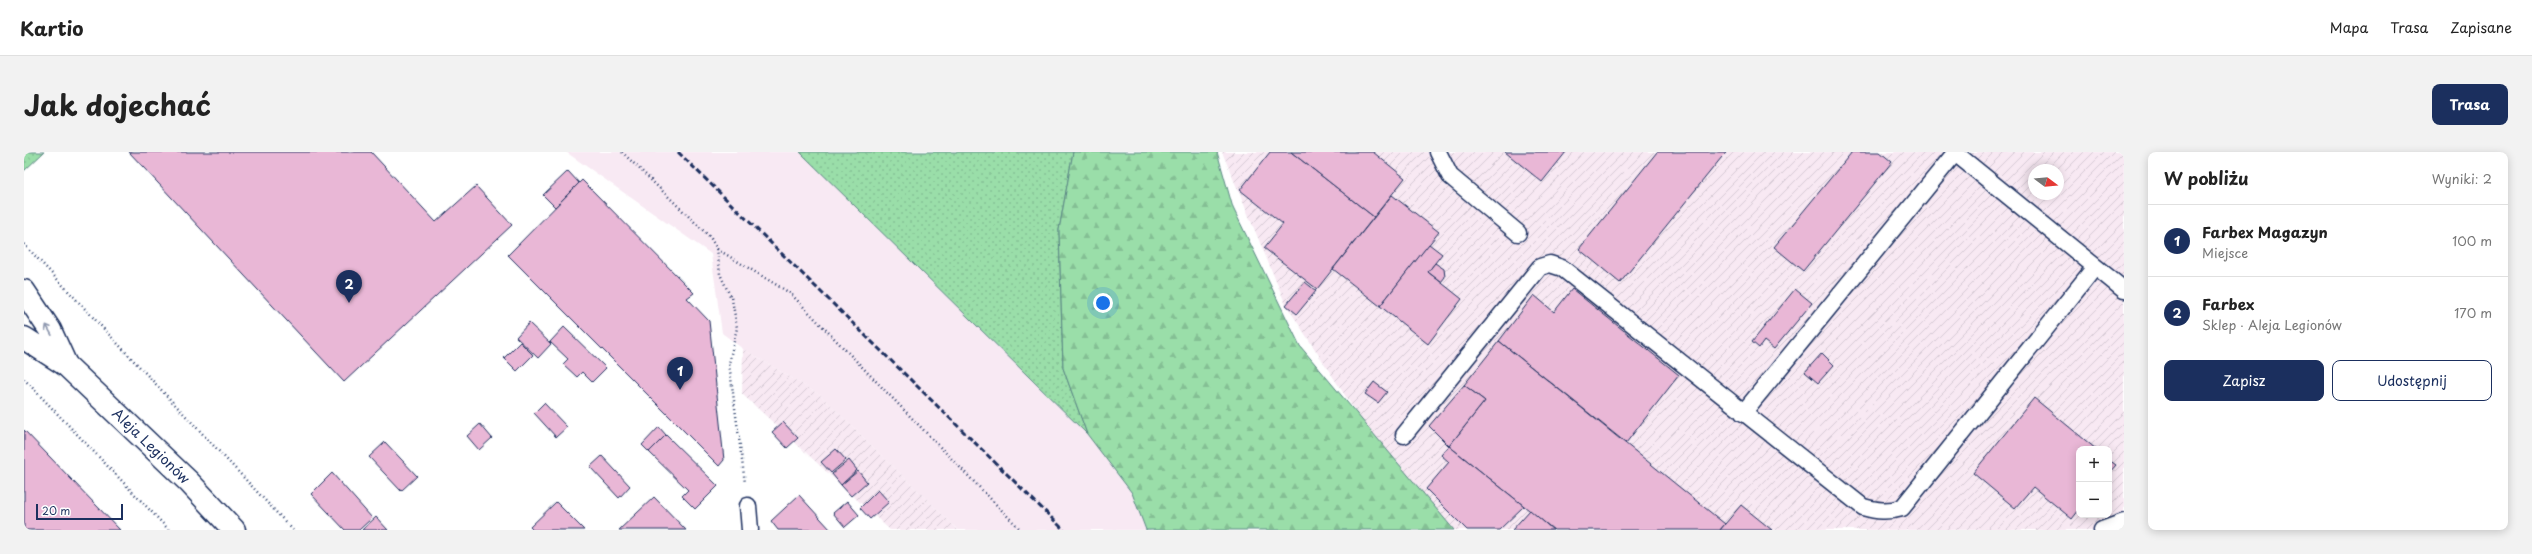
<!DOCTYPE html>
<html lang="pl">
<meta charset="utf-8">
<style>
:root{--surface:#fff;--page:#f2f2f2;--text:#222;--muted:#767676;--line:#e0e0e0;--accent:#1b2f5e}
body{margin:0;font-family:"Playpen Sans",sans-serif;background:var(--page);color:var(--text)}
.controls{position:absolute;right:12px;bottom:12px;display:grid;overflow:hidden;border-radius:8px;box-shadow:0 2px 10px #0003}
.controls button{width:36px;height:36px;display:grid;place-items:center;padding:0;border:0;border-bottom:1px solid var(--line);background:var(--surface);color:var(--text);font:20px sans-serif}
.compass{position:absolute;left:2004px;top:12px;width:36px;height:36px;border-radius:50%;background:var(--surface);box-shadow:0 2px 10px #0003;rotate:106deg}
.scale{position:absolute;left:12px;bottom:10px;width:87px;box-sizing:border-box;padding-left:4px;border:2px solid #1b2f5e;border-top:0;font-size:11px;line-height:14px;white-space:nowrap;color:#1b2f5e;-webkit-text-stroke:3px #fff;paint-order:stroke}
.you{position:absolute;left:1079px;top:151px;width:14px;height:14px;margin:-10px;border:3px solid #fff;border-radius:50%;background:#1a73e8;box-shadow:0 0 0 6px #1a73e833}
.badge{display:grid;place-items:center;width:26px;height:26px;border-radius:50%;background:var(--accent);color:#fff;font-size:13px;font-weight:700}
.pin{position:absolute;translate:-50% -33px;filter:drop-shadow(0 1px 2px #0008)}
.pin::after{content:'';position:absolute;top:21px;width:14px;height:12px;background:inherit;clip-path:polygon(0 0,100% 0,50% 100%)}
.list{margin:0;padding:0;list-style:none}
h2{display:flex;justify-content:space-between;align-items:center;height:52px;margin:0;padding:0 16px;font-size:17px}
h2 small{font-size:13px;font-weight:400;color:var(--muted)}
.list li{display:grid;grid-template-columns:26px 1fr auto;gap:12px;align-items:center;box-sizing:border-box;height:72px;padding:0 16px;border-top:1px solid var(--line)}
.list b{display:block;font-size:15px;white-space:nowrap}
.list p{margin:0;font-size:13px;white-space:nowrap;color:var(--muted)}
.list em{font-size:13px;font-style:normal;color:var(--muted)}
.actions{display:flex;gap:8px;padding:12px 16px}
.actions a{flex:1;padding:9px 0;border:1px solid var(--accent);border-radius:8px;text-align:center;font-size:14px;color:var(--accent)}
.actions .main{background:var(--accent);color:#fff}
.map{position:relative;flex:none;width:2100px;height:378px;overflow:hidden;border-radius:8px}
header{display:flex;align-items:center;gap:24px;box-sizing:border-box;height:56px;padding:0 20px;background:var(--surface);border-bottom:1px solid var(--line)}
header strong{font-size:19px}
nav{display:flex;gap:22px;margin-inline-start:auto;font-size:14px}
.intro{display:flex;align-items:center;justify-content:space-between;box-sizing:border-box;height:96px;padding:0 24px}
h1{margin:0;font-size:28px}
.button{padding:10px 18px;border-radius:8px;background:var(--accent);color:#fff;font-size:14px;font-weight:700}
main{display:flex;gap:24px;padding:0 24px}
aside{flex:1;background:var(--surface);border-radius:8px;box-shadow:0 2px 10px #0003}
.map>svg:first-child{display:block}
.built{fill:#f8e9f3}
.industrial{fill:url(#industrial-furrows);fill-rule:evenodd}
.grass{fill:url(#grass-dots);stroke:#5a8684}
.forest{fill:url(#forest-firs);stroke:#5a8684}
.building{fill:#e9b7d6;stroke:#1b2f5e}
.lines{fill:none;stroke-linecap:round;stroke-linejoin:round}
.lane-casing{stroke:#1b2f5e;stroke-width:19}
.secondary-casing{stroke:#1b2f5e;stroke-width:25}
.path{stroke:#1b2f5e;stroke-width:2.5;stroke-dasharray:1 3;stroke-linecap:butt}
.lane{stroke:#fff;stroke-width:16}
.secondary{stroke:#fff;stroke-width:22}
.rail{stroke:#1b2f5e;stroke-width:3;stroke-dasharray:6 3;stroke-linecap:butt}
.oneway{stroke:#8d97ae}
.labels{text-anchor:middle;stroke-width:4;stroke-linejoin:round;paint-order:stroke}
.street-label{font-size:14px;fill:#1b2f5e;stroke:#fff}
</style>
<header>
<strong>Kartio</strong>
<nav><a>Mapa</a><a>Trasa</a><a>Zapisane</a></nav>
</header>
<div class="intro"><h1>Jak dojechać</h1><a class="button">Trasa</a></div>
<main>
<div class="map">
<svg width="2100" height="378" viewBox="0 0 2100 378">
<defs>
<pattern id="industrial-furrows" width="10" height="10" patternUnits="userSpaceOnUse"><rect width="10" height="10" fill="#f8e9f3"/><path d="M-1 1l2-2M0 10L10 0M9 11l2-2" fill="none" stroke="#d4c8d3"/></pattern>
<pattern id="grass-dots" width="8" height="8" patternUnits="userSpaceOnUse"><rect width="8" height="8" fill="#9adea9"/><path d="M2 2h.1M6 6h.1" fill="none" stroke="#84bf94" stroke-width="1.8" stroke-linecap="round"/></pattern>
<pattern id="forest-firs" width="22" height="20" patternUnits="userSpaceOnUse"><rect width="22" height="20" fill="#9adea9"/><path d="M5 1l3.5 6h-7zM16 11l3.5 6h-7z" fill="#84bf94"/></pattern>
</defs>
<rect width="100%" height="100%" fill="#fff"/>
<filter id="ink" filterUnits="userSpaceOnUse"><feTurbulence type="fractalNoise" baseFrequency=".025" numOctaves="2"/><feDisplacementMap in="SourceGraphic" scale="8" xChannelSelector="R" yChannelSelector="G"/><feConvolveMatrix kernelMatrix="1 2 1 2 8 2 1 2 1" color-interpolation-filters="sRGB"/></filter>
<g filter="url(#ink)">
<polygon class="built" points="542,0 776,0 1051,270 1164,378 934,378 796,243 719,197 698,181 687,102"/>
<g class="industrial">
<path d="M1198,0H2100V378H1409L1262,153ZM2010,18H2034V42H2010ZM2055,297H2085V363H2055Z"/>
<polygon points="719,197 796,243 934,378 866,378 718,242"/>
</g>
<g class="grass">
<polygon points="0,0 20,0 0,19"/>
<polygon points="776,0 1049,0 1035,78 1039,216 1063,282"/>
</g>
<polygon class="forest" points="1049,0 1193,0 1209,56 1276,194 1430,378 1122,378 1108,341 1063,282 1039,216 1035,78"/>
<g class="building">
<polygon points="105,0 347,0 412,70 452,34 488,73 320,230"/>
<polygon points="1246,0 1267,0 1350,65 1293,137 1240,96 1259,72 1216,38"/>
<polygon points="1267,0 1349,0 1381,26 1350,65"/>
<polygon points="1481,0 1542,0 1518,30"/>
<polygon points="1633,0 1702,0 1596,131 1555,97"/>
<polygon points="1828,0 1856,0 1868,10 1779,119 1750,95"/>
<polygon points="544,19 555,31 531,55 519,43"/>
<polygon points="558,28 670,141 663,146 685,169 700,308 695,314 484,103"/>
<polygon points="1368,43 1415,80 1356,154 1309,117"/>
<polygon points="1405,92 1418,102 1404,120 1438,147 1404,192 1356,154"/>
<polygon points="1411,111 1420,117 1421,125 1417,130 1404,120"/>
<polygon points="1281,130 1292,139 1273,162 1262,153"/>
<polygon points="1548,137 1655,223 1602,291 1475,189 1510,143 1530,160"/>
<polygon points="1771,137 1788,151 1750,197 1740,189 1735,196 1728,190"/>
<polygon points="505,171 527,192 514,206 492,185"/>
<polygon points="540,175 582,216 568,230 558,220 553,225 539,212 544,207 526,190"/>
<polygon points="1475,189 1701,372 1696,378 1530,378 1425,294 1461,249 1440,233"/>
<polygon points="496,190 509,203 493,219 480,206"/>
<polygon points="1798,201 1810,213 1794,231 1781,220"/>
<polygon points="1350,230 1363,240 1354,251 1341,242"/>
<polygon points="1440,233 1461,249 1425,294 1405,274"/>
<polygon points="2010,246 2072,297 2055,297 2055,358 2048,367 2009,335 1991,356 1949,321"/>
<polygon points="520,251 543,275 532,285 510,261"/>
<polygon points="759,270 774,286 763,296 748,280"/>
<polygon points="456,272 468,286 455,298 443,284"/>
<polygon points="635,275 642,283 625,300 618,293"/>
<polygon points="0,278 96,378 0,378"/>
<polygon points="642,283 694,334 671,357 658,344 664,338 625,300"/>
<polygon points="361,290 393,324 377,339 345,305"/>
<polygon points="1425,294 1500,354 1475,378 1443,378 1402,337 1425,310 1417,303"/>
<polygon points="812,297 822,308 807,321 797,310"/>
<polygon points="578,304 606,334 595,346 566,315"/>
<polygon points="825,308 833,318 817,333 808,322"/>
<polygon points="2085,308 2092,313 2085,321"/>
<polygon points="834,319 843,330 827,344 817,333"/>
<polygon points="308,321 348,366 335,378 321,378 287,342"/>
<polygon points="854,338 865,350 846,367 836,356"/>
<polygon points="775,343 807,378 754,378 747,369"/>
<polygon points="630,345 662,378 595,378"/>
<polygon points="823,349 835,363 821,375 809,361"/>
<polygon points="532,350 560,378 509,378 506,375"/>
<polygon points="1717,353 1748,378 1696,378"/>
<polygon points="1506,358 1529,378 1488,378"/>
<polygon points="352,365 364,378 338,378"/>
</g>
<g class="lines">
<defs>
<g id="lane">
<polyline points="1414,0 1426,24 1494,81"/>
<polyline points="1930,0 2100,138"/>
<polyline points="1719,261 1931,1"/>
<path d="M1380,283L1516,115L1526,112L1538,116L1839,355C1853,359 1864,360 1878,356L2071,115"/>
<polyline points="724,354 726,378"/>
<polyline points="2078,378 2100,370"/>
</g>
<g id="secondary">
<polyline points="0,139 26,178 42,213"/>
<polyline points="0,186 42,213 165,330 210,378"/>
</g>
</defs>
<use href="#lane" class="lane-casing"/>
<use href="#secondary" class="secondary-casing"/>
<g class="path">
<polyline points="598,0 686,85 693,97 696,122 708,148 711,164 713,176 705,211 721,331"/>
<polyline points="0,92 269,378"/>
<polyline points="693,97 766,141 997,378"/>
<polyline points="0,227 145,378"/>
</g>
<use href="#lane" class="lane"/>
<use href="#secondary" class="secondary"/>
<polyline class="rail" points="654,0 1040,378"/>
</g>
<defs><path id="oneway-shaft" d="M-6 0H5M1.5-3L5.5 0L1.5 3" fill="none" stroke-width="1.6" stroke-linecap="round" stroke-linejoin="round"/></defs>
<use class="oneway" href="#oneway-shaft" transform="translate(25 178) rotate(-119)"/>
</g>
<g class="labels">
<g class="street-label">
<text transform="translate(127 294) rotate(44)" y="5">Aleja Legionów</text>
</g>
</g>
</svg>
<div class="controls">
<button>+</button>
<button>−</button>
</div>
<svg class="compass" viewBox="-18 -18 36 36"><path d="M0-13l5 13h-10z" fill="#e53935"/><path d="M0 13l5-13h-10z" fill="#767676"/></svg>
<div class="scale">20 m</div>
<div class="you"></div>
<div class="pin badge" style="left:656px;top:238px">1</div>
<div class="pin badge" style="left:325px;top:151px">2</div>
</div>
<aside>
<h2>W pobliżu<small>Wyniki: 2</small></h2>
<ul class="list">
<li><span class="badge">1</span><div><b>Farbex Magazyn</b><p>Miejsce</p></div><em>100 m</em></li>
<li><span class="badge">2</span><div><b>Farbex</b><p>Sklep · Aleja Legionów</p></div><em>170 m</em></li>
</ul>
<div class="actions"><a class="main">Zapisz</a><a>Udostępnij</a></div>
</aside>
</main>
